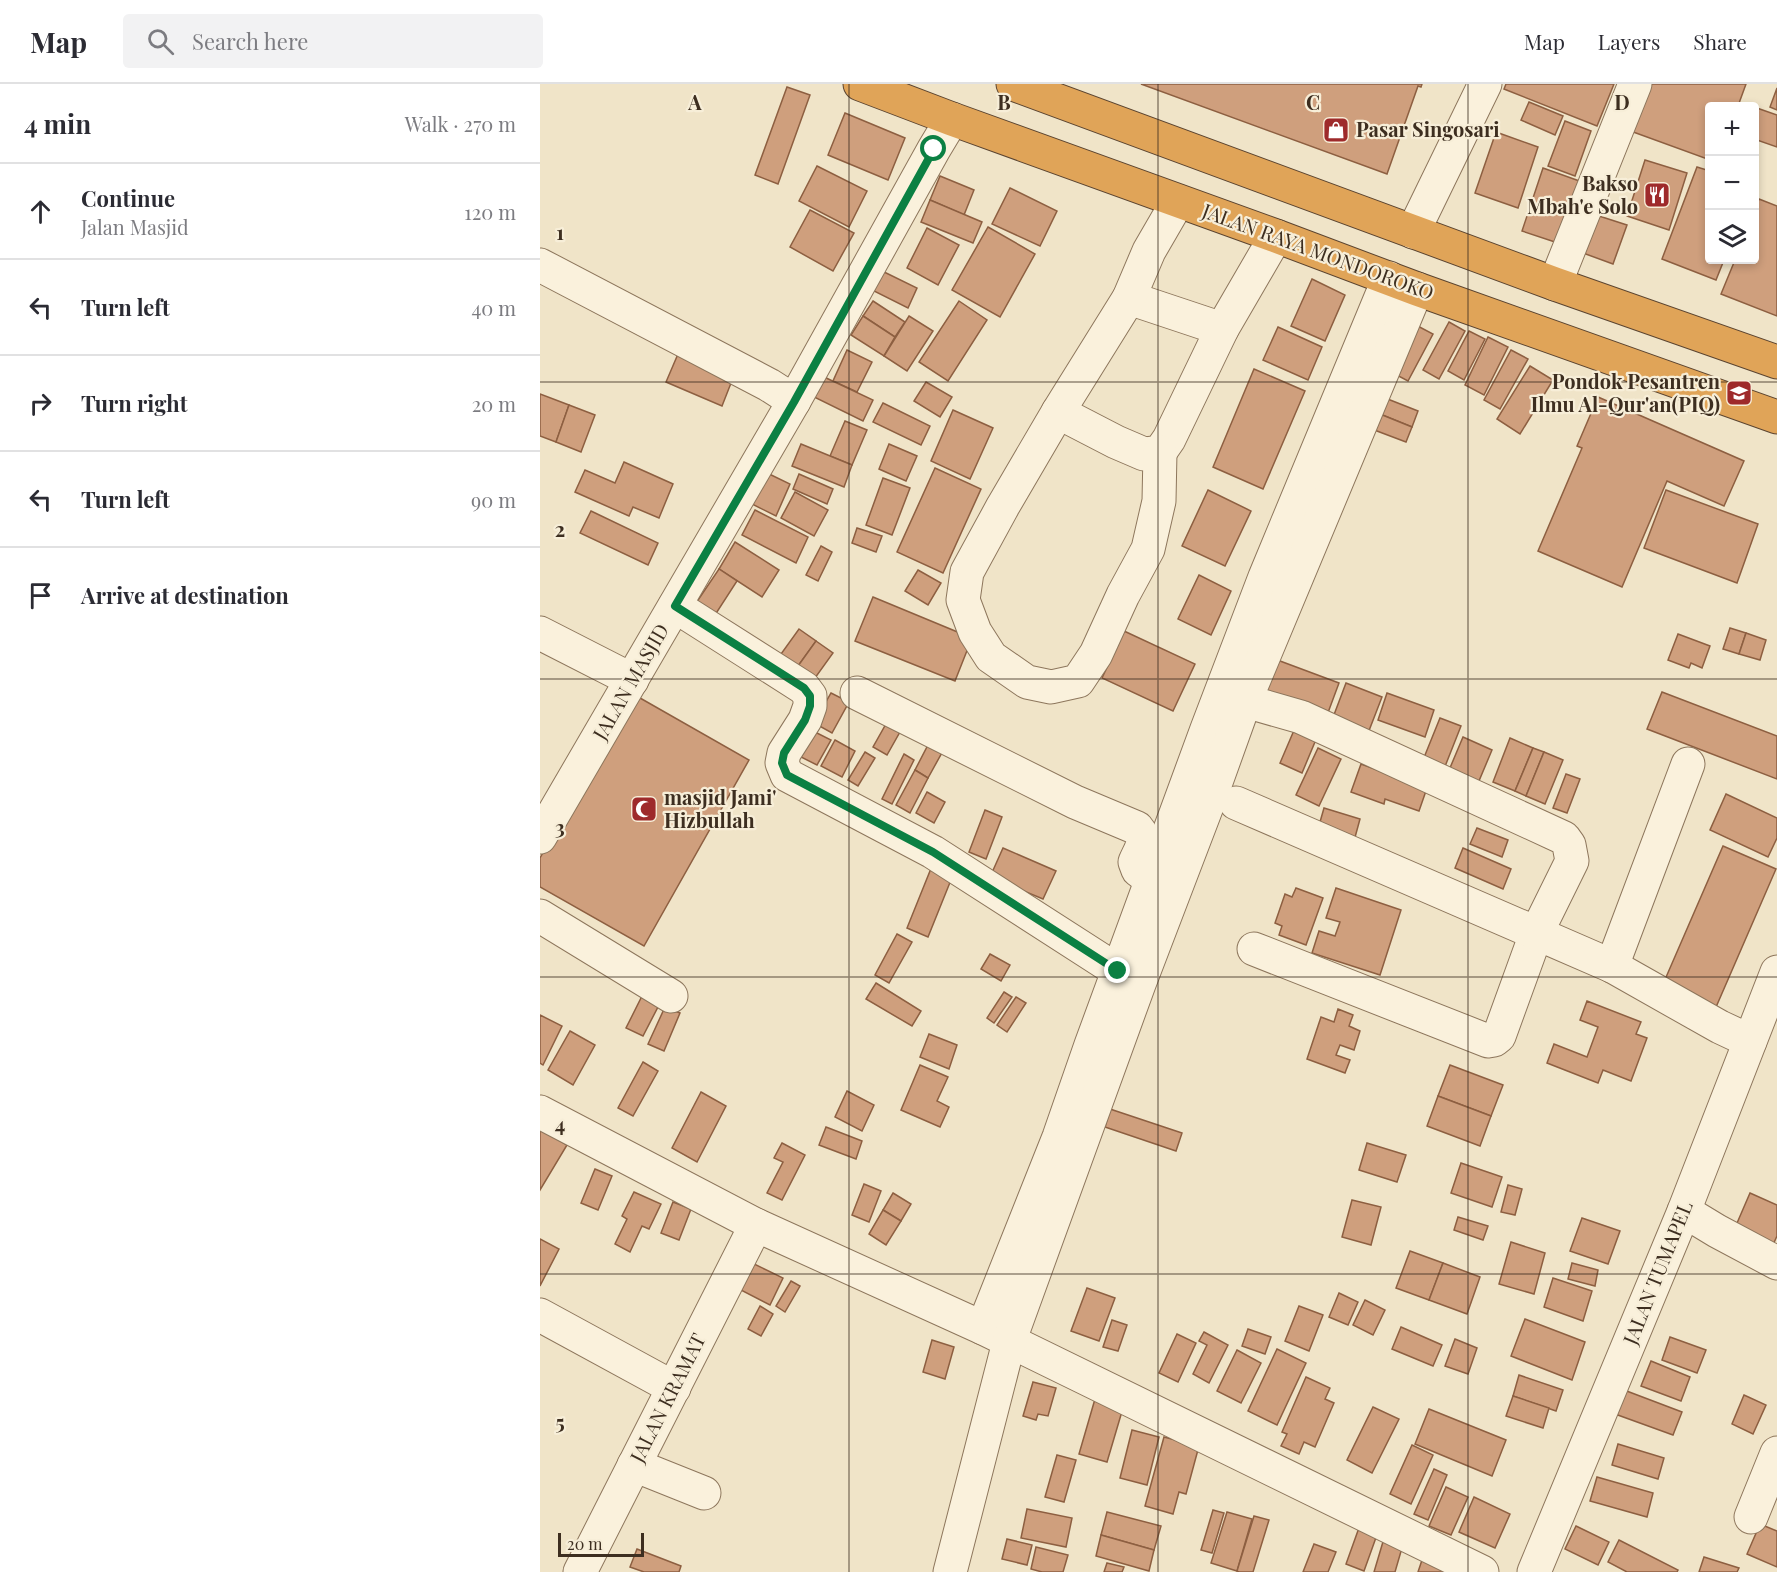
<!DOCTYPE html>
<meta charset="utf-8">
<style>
:root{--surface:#fff;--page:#f2f2f3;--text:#2b2b33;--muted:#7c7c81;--line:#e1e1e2}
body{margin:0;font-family:"Playfair Display",serif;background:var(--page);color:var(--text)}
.controls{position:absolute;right:18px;top:18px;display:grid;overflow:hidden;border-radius:6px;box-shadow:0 3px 9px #0003}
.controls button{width:54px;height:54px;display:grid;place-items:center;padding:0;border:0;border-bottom:2px solid var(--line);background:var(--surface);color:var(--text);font:30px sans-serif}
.scale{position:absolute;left:18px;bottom:15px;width:86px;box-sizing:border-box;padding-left:6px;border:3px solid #3d2e20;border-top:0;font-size:16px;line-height:21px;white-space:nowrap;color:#3d2e20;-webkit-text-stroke:4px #f7eed8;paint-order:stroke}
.stop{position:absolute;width:18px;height:18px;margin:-14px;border:4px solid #0b8043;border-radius:50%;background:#fff}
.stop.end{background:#0b8043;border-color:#fff;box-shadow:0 2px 6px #0008}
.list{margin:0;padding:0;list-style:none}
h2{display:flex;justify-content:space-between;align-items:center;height:78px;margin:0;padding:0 24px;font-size:26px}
h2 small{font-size:20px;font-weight:400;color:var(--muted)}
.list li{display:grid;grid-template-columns:39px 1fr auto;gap:18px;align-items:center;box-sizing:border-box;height:96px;padding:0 24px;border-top:2px solid var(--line)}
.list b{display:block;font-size:22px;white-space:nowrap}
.list p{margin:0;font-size:20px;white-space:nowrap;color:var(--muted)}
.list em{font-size:20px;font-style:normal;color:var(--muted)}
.icon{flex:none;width:33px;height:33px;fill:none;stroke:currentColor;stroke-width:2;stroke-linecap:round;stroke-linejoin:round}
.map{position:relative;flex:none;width:1237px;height:1488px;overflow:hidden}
header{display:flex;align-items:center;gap:36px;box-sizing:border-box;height:84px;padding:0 30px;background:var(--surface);border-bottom:2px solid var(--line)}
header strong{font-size:28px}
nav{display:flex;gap:33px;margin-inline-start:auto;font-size:21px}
.search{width:420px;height:54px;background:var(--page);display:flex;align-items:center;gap:15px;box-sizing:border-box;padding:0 21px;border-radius:6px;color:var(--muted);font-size:22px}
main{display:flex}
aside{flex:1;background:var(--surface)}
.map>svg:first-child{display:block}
.building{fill:#cf9f7d;stroke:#8d5f41;stroke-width:1.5}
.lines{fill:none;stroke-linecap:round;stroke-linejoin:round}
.minor-casing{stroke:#8d765c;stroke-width:35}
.highway-casing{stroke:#5b4430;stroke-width:35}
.minor{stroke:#faf1dc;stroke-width:33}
.highway{stroke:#e0a458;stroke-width:33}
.route{stroke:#0b8043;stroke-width:8}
.grid{fill:none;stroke:#3d2e20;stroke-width:1.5;stroke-opacity:0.55}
.labels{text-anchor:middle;stroke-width:4.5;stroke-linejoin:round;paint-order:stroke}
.poi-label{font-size:20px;font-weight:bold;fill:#3d2e20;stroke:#f7eed8;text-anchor:start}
.street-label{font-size:20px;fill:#3d2e20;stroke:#f7eed8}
.grid-label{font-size:20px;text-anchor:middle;font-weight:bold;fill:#3d2e20;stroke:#f7eed8;stroke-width:4.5;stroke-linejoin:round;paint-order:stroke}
</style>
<header>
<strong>Map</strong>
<div class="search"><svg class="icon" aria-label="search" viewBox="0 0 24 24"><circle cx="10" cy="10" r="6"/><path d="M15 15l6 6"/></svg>Search here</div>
<nav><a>Map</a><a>Layers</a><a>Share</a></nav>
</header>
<main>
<aside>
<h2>4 min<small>Walk · 270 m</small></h2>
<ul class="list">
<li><svg class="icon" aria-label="ahead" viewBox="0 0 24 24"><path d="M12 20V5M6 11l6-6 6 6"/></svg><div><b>Continue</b><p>Jalan Masjid</p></div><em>120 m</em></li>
<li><svg class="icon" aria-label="left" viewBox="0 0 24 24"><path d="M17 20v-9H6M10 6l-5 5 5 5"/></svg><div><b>Turn left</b></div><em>40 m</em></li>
<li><svg class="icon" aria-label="right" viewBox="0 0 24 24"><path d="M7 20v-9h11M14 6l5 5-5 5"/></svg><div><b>Turn right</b></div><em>20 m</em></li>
<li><svg class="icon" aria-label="left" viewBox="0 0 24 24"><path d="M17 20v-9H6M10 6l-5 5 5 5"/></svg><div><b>Turn left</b></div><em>90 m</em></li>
<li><svg class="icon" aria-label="arrive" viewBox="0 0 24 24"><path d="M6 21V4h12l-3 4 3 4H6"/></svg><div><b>Arrive at destination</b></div></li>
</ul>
</aside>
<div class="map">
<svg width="1237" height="1488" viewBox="0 0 1237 1488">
<rect width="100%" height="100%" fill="#f0e4c8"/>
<g class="building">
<polygon points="601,0 882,0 881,3 878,2 847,90"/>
<polygon points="966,0 1074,0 1057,42 964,5"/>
<polygon points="1101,0 1206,0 1198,22 1170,22 1170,76 1085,45"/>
<polygon points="247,3 270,11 238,100 215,91"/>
<polygon points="1237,4 1237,26 1230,23"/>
<polygon points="989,18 1023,32 1015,51 981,36"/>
<polygon points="1214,23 1237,31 1237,63 1214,55"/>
<polygon points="305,29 365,54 348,96 288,71"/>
<polygon points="1025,37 1051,47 1035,92 1008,82"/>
<polygon points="956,48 998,63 978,124 935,109"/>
<polygon points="1105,76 1147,89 1129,146 1087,132"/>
<polygon points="277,82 327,107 309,143 259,117"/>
<polygon points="1157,83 1170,87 1170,176 1184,176 1176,196 1122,175"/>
<polygon points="1003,84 1045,99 1024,161 982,147"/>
<polygon points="400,92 434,106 424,131 390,116"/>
<polygon points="470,104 517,127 500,162 452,140"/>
<polygon points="1219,115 1237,122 1237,232 1181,210 1195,176 1214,176 1214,127"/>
<polygon points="390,116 442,138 433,159 381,138"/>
<polygon points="270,126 314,149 293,187 250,163"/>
<polygon points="1056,131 1087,141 1073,180 1043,169"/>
<polygon points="448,143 495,170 460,233 412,206"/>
<polygon points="387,144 419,161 398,201 367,184"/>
<polygon points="338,185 377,204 368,224 328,204"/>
<polygon points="772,195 805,211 785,257 751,242"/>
<polygon points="333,217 365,238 355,253 323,232"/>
<polygon points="419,217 447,236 408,297 379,278"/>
<polygon points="323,232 355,253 344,272 311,251"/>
<polygon points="369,232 393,247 367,287 344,272"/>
<polygon points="909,238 925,247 899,295 883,286"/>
<polygon points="872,239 893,250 868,297 847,286"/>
<polygon points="738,243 782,263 768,296 723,276"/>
<polygon points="929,247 945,255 924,296 908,287"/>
<polygon points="948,253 968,263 944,311 925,301"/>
<polygon points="307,266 332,278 317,308 293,297"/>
<polygon points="971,266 988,275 960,325 944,316"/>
<polygon points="138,270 193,294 182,322 126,298"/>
<polygon points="990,282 1013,296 980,350 957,335"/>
<polygon points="714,285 765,307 723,405 673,383"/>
<polygon points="282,292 333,316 323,337 272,312"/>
<polygon points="386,298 412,313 400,333 374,317"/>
<polygon points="0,310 29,321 16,358 0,352"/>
<polygon points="840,312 878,327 872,343 835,328"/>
<polygon points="1058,313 1204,377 1184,422 1127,397 1082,503 998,467 1042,364 1037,362"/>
<polygon points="343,319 390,342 381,361 333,338"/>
<polygon points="29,321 55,331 41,368 16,358"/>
<polygon points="413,326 453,344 430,395 391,377"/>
<polygon points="835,328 872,343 866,358 829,344"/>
<polygon points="305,337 327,346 312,381 290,372"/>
<polygon points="261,360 312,381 304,403 252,382"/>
<polygon points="349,360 377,372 366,397 339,385"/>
<polygon points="84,378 133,400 119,434 93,423 89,432 35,408 45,386 75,399"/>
<polygon points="395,384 441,405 403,489 357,468"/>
<polygon points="223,387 250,400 236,432 208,418"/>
<polygon points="259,390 293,405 287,420 253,405"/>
<polygon points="343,394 370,404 352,451 326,441"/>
<polygon points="668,406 711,427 685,482 642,462"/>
<polygon points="1126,406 1218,440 1197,499 1104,464"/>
<polygon points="255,408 288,426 274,452 241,434"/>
<polygon points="215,426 268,453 256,479 202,451"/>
<polygon points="51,427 118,459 108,481 40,449"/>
<polygon points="317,444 342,452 336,468 312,459"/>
<polygon points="195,458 239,486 222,513 179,485"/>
<polygon points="281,462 292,468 278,497 266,491"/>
<polygon points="179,485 197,497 175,531 156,519"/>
<polygon points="378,486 401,499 388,521 365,507"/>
<polygon points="659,491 691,507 671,551 638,535"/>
<polygon points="333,513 432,554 415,597 315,557"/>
<polygon points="1190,544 1206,549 1199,570 1183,565"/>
<polygon points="259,545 276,557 258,582 241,570"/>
<polygon points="584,547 655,580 633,627 562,594"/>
<polygon points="1206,549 1226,556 1220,576 1199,570"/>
<polygon points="1138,550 1170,562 1162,584 1151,579 1149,584 1128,576"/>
<polygon points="276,557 293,569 275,594 258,582"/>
<polygon points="732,574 799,599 786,634 719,609"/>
<polygon points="806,599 842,613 825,657 789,644"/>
<polygon points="1122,608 1237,652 1237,695 1107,645"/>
<polygon points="291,609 309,618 292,649 274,639"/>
<polygon points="847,609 894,626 885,653 838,636"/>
<polygon points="93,610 209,676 104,862 0,803 0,774"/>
<polygon points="351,631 365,639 347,671 333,663"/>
<polygon points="900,634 921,642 904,685 883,676"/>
<polygon points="758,637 780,646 762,689 740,679"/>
<polygon points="273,647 291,656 277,681 259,672"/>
<polygon points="923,653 952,666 936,704 907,691"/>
<polygon points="970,654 993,664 975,707 953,698"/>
<polygon points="295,656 315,667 302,693 281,682"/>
<polygon points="390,657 404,665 388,694 375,686"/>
<polygon points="778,664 801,675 779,722 756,711"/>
<polygon points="993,664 1004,668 986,712 975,707"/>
<polygon points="325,668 335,674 318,702 308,696"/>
<polygon points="1004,668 1023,676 1005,720 986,712"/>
<polygon points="364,670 374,676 352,720 342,715"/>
<polygon points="821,680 887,704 879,727 845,715 844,720 811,708"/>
<polygon points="375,686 388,694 370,729 356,721"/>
<polygon points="1026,690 1040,695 1027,729 1013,724"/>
<polygon points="387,708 405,718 394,739 376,729"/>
<polygon points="1186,710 1237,734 1237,754 1228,773 1170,746"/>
<polygon points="784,724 820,735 814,757 778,745"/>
<polygon points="445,726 462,733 446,775 429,768"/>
<polygon points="937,744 968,756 962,773 930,760"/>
<polygon points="1183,762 1236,785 1173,930 1120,907"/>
<polygon points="463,764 516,787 503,815 450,793"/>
<polygon points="923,764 971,785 963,805 915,784"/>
<polygon points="392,782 413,791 388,853 367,844"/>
<polygon points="756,804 783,814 766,861 739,851 742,842 735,839 745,810 752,813"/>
<polygon points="796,804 861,826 840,891 772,869 779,847 795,852 800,838 786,834"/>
<polygon points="357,850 372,858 349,899 335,891"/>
<polygon points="450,870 470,881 461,897 441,885"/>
<polygon points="336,899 381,927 372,942 326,915"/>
<polygon points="464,908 472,913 454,939 447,934"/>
<polygon points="102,912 119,921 103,952 86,944"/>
<polygon points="476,913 486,919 467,948 457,941"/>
<polygon points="1047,917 1101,938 1096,950 1107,954 1091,997 1063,986 1058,999 1007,979 1014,960 1047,973 1058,943 1040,936"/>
<polygon points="125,923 140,929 124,967 108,960"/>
<polygon points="798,925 813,931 809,942 820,947 814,966 800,961 796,971 810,976 805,989 767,975 781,933 794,938"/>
<polygon points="0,931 22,942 3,981 0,979"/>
<polygon points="30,947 55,961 33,1001 8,986"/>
<polygon points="389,950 417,961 409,985 380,973"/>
<polygon points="103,978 118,987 93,1032 78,1024"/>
<polygon points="380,981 408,993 397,1017 409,1023 400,1043 361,1026"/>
<polygon points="910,981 963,1001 951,1032 898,1012"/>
<polygon points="307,1007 334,1021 322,1047 295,1033"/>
<polygon points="161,1008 186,1022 157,1078 132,1064"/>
<polygon points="898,1012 951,1032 940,1062 887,1042"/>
<polygon points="570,1025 642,1049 636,1067 565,1043"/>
<polygon points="286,1043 322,1057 316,1075 279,1061"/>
<polygon points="0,1044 27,1061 0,1106"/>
<polygon points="242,1059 265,1071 242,1116 227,1109 243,1078 234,1074"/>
<polygon points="827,1059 866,1071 857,1098 819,1086"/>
<polygon points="921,1079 962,1093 952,1123 911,1109"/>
<polygon points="55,1085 72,1092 58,1126 41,1119"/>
<polygon points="324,1100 341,1107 329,1138 312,1131"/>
<polygon points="968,1101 982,1105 975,1131 961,1128"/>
<polygon points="94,1108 121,1120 109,1145 102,1142 90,1168 75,1160 87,1135 82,1132"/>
<polygon points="353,1109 371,1120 361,1137 343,1126"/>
<polygon points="1210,1109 1237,1121 1237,1152 1232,1163 1194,1146"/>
<polygon points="812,1116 841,1123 831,1161 802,1153"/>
<polygon points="133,1118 151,1125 139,1156 121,1149"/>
<polygon points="343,1126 361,1137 346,1161 329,1150"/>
<polygon points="918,1133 948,1142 943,1156 914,1146"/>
<polygon points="1042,1134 1080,1147 1068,1180 1030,1167"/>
<polygon points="0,1155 19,1165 0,1202"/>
<polygon points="971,1158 1005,1169 994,1210 959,1200"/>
<polygon points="870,1167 903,1179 889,1216 856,1204"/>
<polygon points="208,1177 243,1194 230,1221 195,1203"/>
<polygon points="903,1179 940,1193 927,1230 889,1216"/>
<polygon points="1032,1179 1058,1186 1055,1202 1028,1195"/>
<polygon points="1013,1194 1052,1207 1043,1237 1004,1223"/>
<polygon points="251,1197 260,1202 245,1228 236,1222"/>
<polygon points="547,1204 575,1214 559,1257 531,1247"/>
<polygon points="799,1209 818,1218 808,1241 789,1233"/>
<polygon points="825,1216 845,1226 833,1251 813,1241"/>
<polygon points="220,1222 233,1230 221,1252 208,1245"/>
<polygon points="759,1222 783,1231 769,1267 745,1257"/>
<polygon points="985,1235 1045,1258 1032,1296 971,1272"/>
<polygon points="572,1236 587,1241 578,1267 563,1263"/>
<polygon points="861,1243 902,1261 893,1282 852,1265"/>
<polygon points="708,1245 731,1253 725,1270 702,1262"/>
<polygon points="664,1248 688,1261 669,1299 653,1290 667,1261 659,1257"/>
<polygon points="637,1250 656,1259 638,1298 619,1289"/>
<polygon points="1130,1253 1166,1266 1157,1289 1122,1276"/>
<polygon points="915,1255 937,1264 928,1290 905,1282"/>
<polygon points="392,1256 414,1263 405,1295 383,1288"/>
<polygon points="737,1265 766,1279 737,1341 708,1327"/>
<polygon points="697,1266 721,1279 701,1319 677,1307"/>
<polygon points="1111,1277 1150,1293 1141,1317 1101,1302"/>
<polygon points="979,1291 1023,1306 1016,1327 973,1312"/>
<polygon points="766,1293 790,1304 785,1315 794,1319 775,1363 764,1358 759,1370 741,1362 747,1350 742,1348"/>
<polygon points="493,1298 516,1304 508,1332 498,1330 496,1336 483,1332"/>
<polygon points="1084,1306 1142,1328 1133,1351 1075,1330"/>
<polygon points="1204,1311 1226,1321 1213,1350 1192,1340"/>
<polygon points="973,1312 1009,1324 1003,1344 966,1332"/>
<polygon points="555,1315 583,1324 567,1378 539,1370"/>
<polygon points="833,1323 859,1335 832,1389 807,1376"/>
<polygon points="889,1325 966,1356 952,1392 875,1360"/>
<polygon points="592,1346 619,1353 607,1401 580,1394"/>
<polygon points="624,1353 659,1362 646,1410 639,1408 633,1430 605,1422"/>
<polygon points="1078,1360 1124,1374 1118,1395 1072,1381"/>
<polygon points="872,1361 893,1371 871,1420 850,1410"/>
<polygon points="517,1371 536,1376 524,1418 505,1413"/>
<polygon points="894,1385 907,1391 888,1436 874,1430"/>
<polygon points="1057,1393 1113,1409 1107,1433 1050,1417"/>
<polygon points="906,1403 928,1413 911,1451 889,1442"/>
<polygon points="934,1413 970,1430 955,1464 919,1448"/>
<polygon points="487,1425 532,1434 526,1463 481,1454"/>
<polygon points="673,1426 684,1429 672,1469 661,1466"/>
<polygon points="567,1428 621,1442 614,1466 561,1451"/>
<polygon points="687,1428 712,1435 697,1487 671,1479"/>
<polygon points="714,1432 729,1436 713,1488 699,1488 697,1487"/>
<polygon points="1220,1440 1237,1447 1237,1483 1207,1470"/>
<polygon points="820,1441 838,1448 824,1487 806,1480"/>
<polygon points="1036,1442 1069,1458 1058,1481 1025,1465"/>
<polygon points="561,1451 614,1466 609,1487 556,1472"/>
<polygon points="845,1451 864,1457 855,1488 834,1488"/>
<polygon points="467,1455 492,1461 487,1481 462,1475"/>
<polygon points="1079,1456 1138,1486 1137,1488 1087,1488 1068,1478"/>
<polygon points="774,1460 796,1468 788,1488 763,1488"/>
<polygon points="496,1463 528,1471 523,1488 502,1488 491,1485"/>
<polygon points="97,1465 141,1482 139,1488 104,1488 90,1483"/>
<polygon points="883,1473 914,1488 878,1488"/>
<polygon points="1164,1473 1199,1484 1197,1488 1159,1488"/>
<polygon points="567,1479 584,1483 582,1488 564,1488"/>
</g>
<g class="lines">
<defs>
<g id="minor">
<polyline points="873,148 945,0"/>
<polyline points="0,181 229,301 254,317"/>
<polyline points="1015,200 1095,0"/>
<polyline points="589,214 682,245"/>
<polyline points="518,328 576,358 604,370 620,368 629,355 682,245 736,152"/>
<polyline points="620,368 619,417 608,465 583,511 556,570 538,597 511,603 487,598 451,573 435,548 423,516 427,488 463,422 518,328 589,214 609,167 638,117"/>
<polyline points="135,522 264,604 270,612 270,622 265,636 244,669 242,679 247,691 393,768 578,887"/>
<polyline points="0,549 92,596"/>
<path d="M317,609L535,718L597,744C608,757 601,764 595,778L598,786L606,792"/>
<polyline points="705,617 761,633 1024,754 1029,761 1032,777 996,850 959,952 954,956 948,957 714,865"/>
<polyline points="696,719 1072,882 1180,943 1210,957"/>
<polyline points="0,753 254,317 394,65 412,35"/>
<polyline points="0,832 131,912"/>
<polyline points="1072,882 1148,680"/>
<polyline points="0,1028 216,1141 443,1244 942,1488"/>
<polyline points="1144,1127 1177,1147 1237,1179"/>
<polyline points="0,1231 134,1304"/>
<polyline points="443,1244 519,1053 551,961 667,645 725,493 849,194"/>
<polyline points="94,1381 164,1409"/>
<polyline points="1211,1433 1237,1369"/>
<polyline points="40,1488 216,1141"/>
<polyline points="410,1488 469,1258 599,900 672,709 705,617 877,205"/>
<polyline points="994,1488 1144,1127 1237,888"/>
</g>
<g id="highway">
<polyline points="320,0 412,35 736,152 877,205 1237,333"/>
<polyline points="473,0 1015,200 1237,278"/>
</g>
</defs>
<use href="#minor" class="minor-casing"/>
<use href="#highway" class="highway-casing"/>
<use href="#minor" class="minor"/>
<use href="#highway" class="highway"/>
</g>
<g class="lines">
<polyline class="route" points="394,65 254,318 135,522 264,604 270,612 270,622 265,636 244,669 242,679 247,691 393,768 578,887"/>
</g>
<path class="grid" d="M309,0V1488M618,0V1488M928,0V1488M0,298H1237M0,595H1237M0,893H1237M0,1190H1237"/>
<defs>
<symbol id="shop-square" viewBox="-11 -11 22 22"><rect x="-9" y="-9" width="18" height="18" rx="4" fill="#9e2a2b" stroke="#f7eed8"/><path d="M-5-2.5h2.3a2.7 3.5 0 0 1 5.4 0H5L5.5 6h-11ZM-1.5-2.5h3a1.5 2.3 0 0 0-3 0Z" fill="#fff"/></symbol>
<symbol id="restaurant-square" viewBox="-11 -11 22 22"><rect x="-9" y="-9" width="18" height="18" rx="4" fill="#9e2a2b" stroke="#f7eed8"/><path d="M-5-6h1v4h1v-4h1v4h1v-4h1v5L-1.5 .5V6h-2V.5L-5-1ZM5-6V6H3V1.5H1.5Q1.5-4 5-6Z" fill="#fff"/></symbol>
<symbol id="school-square" viewBox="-11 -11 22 22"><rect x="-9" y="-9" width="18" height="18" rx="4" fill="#9e2a2b" stroke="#f7eed8"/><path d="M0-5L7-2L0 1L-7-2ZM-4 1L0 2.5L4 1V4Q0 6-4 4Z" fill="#fff"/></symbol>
<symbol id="mosque-square" viewBox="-11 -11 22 22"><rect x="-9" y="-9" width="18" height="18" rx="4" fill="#9e2a2b" stroke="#f7eed8"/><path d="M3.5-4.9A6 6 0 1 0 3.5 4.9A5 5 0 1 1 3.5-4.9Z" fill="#fff"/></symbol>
</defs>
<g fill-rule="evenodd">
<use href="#shop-square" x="781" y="31" width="30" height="30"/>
<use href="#restaurant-square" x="1102" y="96" width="30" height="30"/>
<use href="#school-square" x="1184" y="294" width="30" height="30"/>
<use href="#mosque-square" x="89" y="710" width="30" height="30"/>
</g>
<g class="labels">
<g class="poi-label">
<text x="816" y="53">Pasar Singosari</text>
<text x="1098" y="107" text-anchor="end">Bakso<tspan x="1098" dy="23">Mbah'e Solo</tspan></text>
<text x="1180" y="305" text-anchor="end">Pondok Pesantren<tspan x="1180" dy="23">Ilmu Al-Qur'an(PIQ)</tspan></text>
<text x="124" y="721">masjid Jami'<tspan x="124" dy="23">Hizbullah</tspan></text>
</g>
<g class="street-label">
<text transform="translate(778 168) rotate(20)" y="7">JALAN RAYA MONDOROKO</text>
<text transform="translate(91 598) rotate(-60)" y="7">JALAN MASJID</text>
<text transform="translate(1118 1189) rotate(-68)" y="7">JALAN TUMAPEL</text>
<text transform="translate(128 1314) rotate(-63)" y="7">JALAN KRAMAT</text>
</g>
</g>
<g class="grid-label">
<text x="155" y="26">A</text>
<text x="464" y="26">B</text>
<text x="773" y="26">C</text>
<text x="1082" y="26">D</text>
<text x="20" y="156">1</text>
<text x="20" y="453">2</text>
<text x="20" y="751">3</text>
<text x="20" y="1048">4</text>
<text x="20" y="1346">5</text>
</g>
</svg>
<div class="controls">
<button>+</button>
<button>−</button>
<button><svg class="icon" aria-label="layers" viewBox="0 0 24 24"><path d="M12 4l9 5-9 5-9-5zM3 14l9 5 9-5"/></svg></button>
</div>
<div class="scale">20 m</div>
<div class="stop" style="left:394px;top:65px"></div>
<div class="stop end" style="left:578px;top:887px"></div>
</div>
</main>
